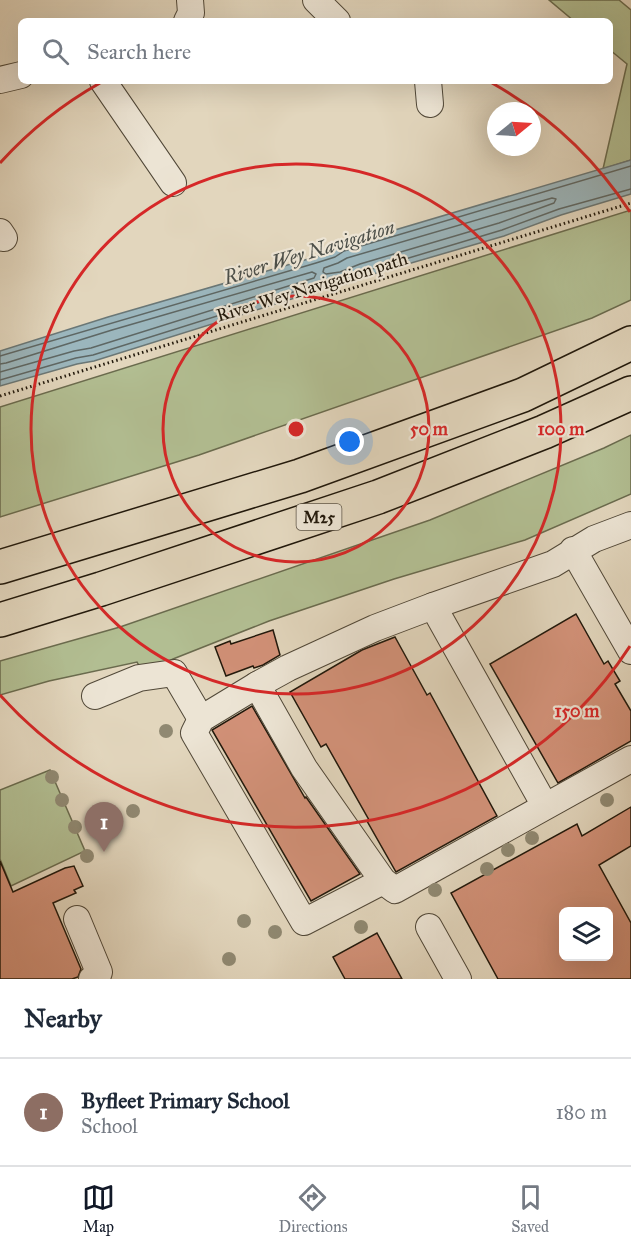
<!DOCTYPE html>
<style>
:root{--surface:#fff;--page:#f2f2f3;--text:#1f2937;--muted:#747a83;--line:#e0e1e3;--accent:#111827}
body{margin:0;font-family:"IM FELL Great Primer",serif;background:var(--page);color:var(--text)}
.controls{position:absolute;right:18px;bottom:18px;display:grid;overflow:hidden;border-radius:9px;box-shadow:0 6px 24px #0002}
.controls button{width:54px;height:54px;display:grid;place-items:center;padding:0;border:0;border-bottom:2px solid var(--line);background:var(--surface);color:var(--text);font:30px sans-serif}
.compass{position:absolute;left:487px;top:102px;width:54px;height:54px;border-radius:50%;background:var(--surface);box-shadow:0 6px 24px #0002;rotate:72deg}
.you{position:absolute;left:350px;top:442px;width:21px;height:21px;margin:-15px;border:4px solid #fff;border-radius:50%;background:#1a73e8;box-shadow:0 0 0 9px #1a73e833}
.badge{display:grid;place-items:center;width:39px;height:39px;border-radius:50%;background:var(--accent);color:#fff;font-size:20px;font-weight:700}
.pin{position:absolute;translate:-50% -50px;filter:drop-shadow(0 2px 3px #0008)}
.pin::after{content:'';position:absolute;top:32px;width:21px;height:18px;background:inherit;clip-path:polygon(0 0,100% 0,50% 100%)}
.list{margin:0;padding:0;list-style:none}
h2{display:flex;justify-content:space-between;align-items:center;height:78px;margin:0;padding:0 24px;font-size:26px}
h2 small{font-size:20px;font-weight:400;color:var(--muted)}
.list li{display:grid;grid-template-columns:39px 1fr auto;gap:18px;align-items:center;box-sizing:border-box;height:108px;padding:0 24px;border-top:2px solid var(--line)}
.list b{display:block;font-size:22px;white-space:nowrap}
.list p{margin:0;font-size:20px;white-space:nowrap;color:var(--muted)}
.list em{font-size:20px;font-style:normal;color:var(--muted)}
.icon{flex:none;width:33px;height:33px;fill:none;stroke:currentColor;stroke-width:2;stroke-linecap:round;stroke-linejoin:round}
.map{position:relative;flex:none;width:631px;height:979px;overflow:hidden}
.search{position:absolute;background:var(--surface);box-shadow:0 6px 24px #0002;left:18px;right:18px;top:18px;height:66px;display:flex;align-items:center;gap:15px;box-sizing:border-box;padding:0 21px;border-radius:9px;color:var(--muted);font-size:22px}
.sheet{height:186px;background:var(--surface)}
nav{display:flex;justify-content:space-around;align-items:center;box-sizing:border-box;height:84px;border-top:2px solid var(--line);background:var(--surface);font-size:16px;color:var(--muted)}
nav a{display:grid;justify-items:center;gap:3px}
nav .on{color:var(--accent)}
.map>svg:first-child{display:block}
.green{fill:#b2be92;stroke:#6a6b4e;stroke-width:1.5}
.water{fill:#9bb6bd;stroke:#6a7776;stroke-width:1.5}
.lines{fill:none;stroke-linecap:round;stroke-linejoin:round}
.shore{stroke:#5e6764;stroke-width:1.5}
.building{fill:#d29178;stroke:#21180b;stroke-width:1.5;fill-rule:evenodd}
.minor-casing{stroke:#514838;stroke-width:28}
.highway-casing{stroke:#21180b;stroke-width:36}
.path{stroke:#21180b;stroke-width:3;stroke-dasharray:1.5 3;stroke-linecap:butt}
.minor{stroke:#ece4d4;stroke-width:26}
.highway{stroke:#e2d6bd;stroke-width:33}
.tree{fill:#908972}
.ring{fill:none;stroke:#d62828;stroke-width:3}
.labels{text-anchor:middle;stroke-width:4.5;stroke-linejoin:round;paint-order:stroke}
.shield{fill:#ece4d4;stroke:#5e5547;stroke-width:1.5}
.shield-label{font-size:16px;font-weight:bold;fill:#21180b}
.street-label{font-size:18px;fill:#21180b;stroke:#ece4d4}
.water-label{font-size:20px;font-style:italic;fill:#4c4f49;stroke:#ece4d4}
.centre{fill:#d62828;stroke:#ece4d4;stroke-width:3}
.ring-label{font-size:18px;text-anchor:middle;font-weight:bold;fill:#d62828;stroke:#ece4d4;stroke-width:4.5;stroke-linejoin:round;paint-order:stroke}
</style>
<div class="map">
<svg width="631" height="979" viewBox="0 0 631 979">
<rect width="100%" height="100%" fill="#e2d6bd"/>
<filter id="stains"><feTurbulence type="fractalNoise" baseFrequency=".00333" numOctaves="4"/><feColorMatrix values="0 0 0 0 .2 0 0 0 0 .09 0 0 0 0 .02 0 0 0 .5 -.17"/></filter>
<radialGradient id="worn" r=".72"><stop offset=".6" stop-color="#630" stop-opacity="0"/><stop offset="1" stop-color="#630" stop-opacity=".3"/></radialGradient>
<g class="green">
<polygon points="549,0 619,0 631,10 631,160 603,169 627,64 610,50 610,21 574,21"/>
<polygon points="631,210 631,300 592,318 199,455 0,517 0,407"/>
<polygon points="631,435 631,494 525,540 394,579 269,621 173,659 144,674 137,662 49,681 0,695 0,661 120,627 430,520 604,448"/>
<polygon points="50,770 85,851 11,886 0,859 0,790"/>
</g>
<polygon class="water" points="631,160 631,194 561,215 504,236 363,277 343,285 330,287 94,361 77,364 0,386 0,351 108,317 315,257 332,251 341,246"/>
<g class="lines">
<g class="shore">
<polygon points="552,198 556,199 554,203 499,223 360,264 340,272 326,274 323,272 324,268 338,263 347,258"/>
<polyline points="0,356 316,263 335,257 344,251 631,166"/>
<polyline points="0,364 6,363 112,330 312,272 316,274 314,278 91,348 74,351 0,372"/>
<polyline points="0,380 76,358 93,355 328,281 342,279 362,272 502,230 559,209 631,189"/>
</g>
</g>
<g class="building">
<polygon points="576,614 604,664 608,661 620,681 615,684 631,711 631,741 558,783 490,664"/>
<polygon points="273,630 280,655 263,665 254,668 253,666 226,676 215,647 230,641 231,644"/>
<polygon points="395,637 427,695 430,693 497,816 396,872 367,821 369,820 326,744 321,747 290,692 362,650"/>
<polygon points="252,706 305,798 306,797 360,874 311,901 212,730"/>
<path d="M631,807V846L599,865L631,923V979H498L451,893L577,824L582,836ZM564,912H609V957H564Z"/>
<polygon points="0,861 13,892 65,868 74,866 83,886 74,890 76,893 53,903 81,969 78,977 72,979 0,979"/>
<polygon points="377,933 402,979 345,979 333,957"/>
</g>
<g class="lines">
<defs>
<g id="minor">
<polyline points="316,0 337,21"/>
<polyline points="187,21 191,13 190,0"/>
<polyline points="0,80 21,75"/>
<polyline points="103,81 173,183"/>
<polyline points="428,81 430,104"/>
<polyline points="0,232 4,238"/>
<polyline points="573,550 631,651"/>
<polyline points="433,606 545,806"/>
<polyline points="257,685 304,768 383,881 395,890 631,759"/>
<polyline points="95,696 139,678 174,673 201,719"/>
<polyline points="383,881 304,922 194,733 201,719 257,685 288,668 375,628 433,606 553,564 594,539 631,525"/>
<polyline points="77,919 99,972 98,975 92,979"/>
<polyline points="429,927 458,979"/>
</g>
<g id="highway">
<polyline points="0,567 300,476 523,395 631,343"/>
<polyline points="0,620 101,589 378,497 544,432 631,393"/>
</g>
</defs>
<use href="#minor" class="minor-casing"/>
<use href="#highway" class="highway-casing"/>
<polyline class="path" points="0,396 631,203"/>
<use href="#minor" class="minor"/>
<use href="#highway" class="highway"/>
</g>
<g class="tree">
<circle cx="166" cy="731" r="7"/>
<circle cx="52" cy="777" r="7"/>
<circle cx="62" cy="800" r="7"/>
<circle cx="607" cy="800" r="7"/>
<circle cx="133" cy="811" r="7"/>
<circle cx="75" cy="827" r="7"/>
<circle cx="532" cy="838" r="7"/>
<circle cx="508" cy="850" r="7"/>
<circle cx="87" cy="856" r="7"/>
<circle cx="487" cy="869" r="7"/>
<circle cx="435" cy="890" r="7"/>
<circle cx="244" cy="921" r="7"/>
<circle cx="361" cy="927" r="7"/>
<circle cx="275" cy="932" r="7"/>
<circle cx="229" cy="959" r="7"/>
</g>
<g class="ring">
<circle cx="296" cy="429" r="133"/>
<circle cx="296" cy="429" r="265"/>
<path d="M630 646A398 398 0 0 1 0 695M0 163A398 398 0 0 1 100 83M492 83A398 398 0 0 1 630 212"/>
</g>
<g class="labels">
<rect class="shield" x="296.5" y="504" width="45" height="26" rx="4.5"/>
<g class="shield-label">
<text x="319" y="523">M25</text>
</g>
<g class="street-label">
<text transform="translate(312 287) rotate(-17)" y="6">River Wey Navigation path</text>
</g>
<g class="water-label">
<text transform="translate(309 252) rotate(-17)" y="7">River Wey Navigation</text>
</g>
</g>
<circle cx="296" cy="429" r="9" class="centre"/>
<g class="ring-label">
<text x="429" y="435">50 m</text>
<text x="561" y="435">100 m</text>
<text x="577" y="717">150 m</text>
</g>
<rect width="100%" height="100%" filter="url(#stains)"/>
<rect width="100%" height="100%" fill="url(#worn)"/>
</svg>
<div class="controls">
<button><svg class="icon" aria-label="layers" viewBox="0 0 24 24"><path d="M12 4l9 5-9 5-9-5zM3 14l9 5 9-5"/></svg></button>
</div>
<svg class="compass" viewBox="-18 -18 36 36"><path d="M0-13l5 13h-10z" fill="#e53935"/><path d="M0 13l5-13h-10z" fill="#747a83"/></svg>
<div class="you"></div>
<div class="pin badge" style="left:104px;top:852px;background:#8d6e63">1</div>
<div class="search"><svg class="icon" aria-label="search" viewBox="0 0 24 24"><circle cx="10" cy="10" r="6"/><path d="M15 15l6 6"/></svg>Search here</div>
</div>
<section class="sheet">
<h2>Nearby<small></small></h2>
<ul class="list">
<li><span class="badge" style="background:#8d6e63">1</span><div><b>Byfleet Primary School</b><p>School</p></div><em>180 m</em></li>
</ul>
</section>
<nav>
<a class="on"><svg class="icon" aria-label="map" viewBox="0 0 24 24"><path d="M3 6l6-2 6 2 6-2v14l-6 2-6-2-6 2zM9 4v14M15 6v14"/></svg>Map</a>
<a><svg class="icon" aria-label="directions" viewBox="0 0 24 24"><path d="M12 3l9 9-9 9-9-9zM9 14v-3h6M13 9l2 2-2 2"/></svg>Directions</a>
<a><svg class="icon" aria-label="saved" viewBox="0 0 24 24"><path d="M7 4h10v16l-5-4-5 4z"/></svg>Saved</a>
</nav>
